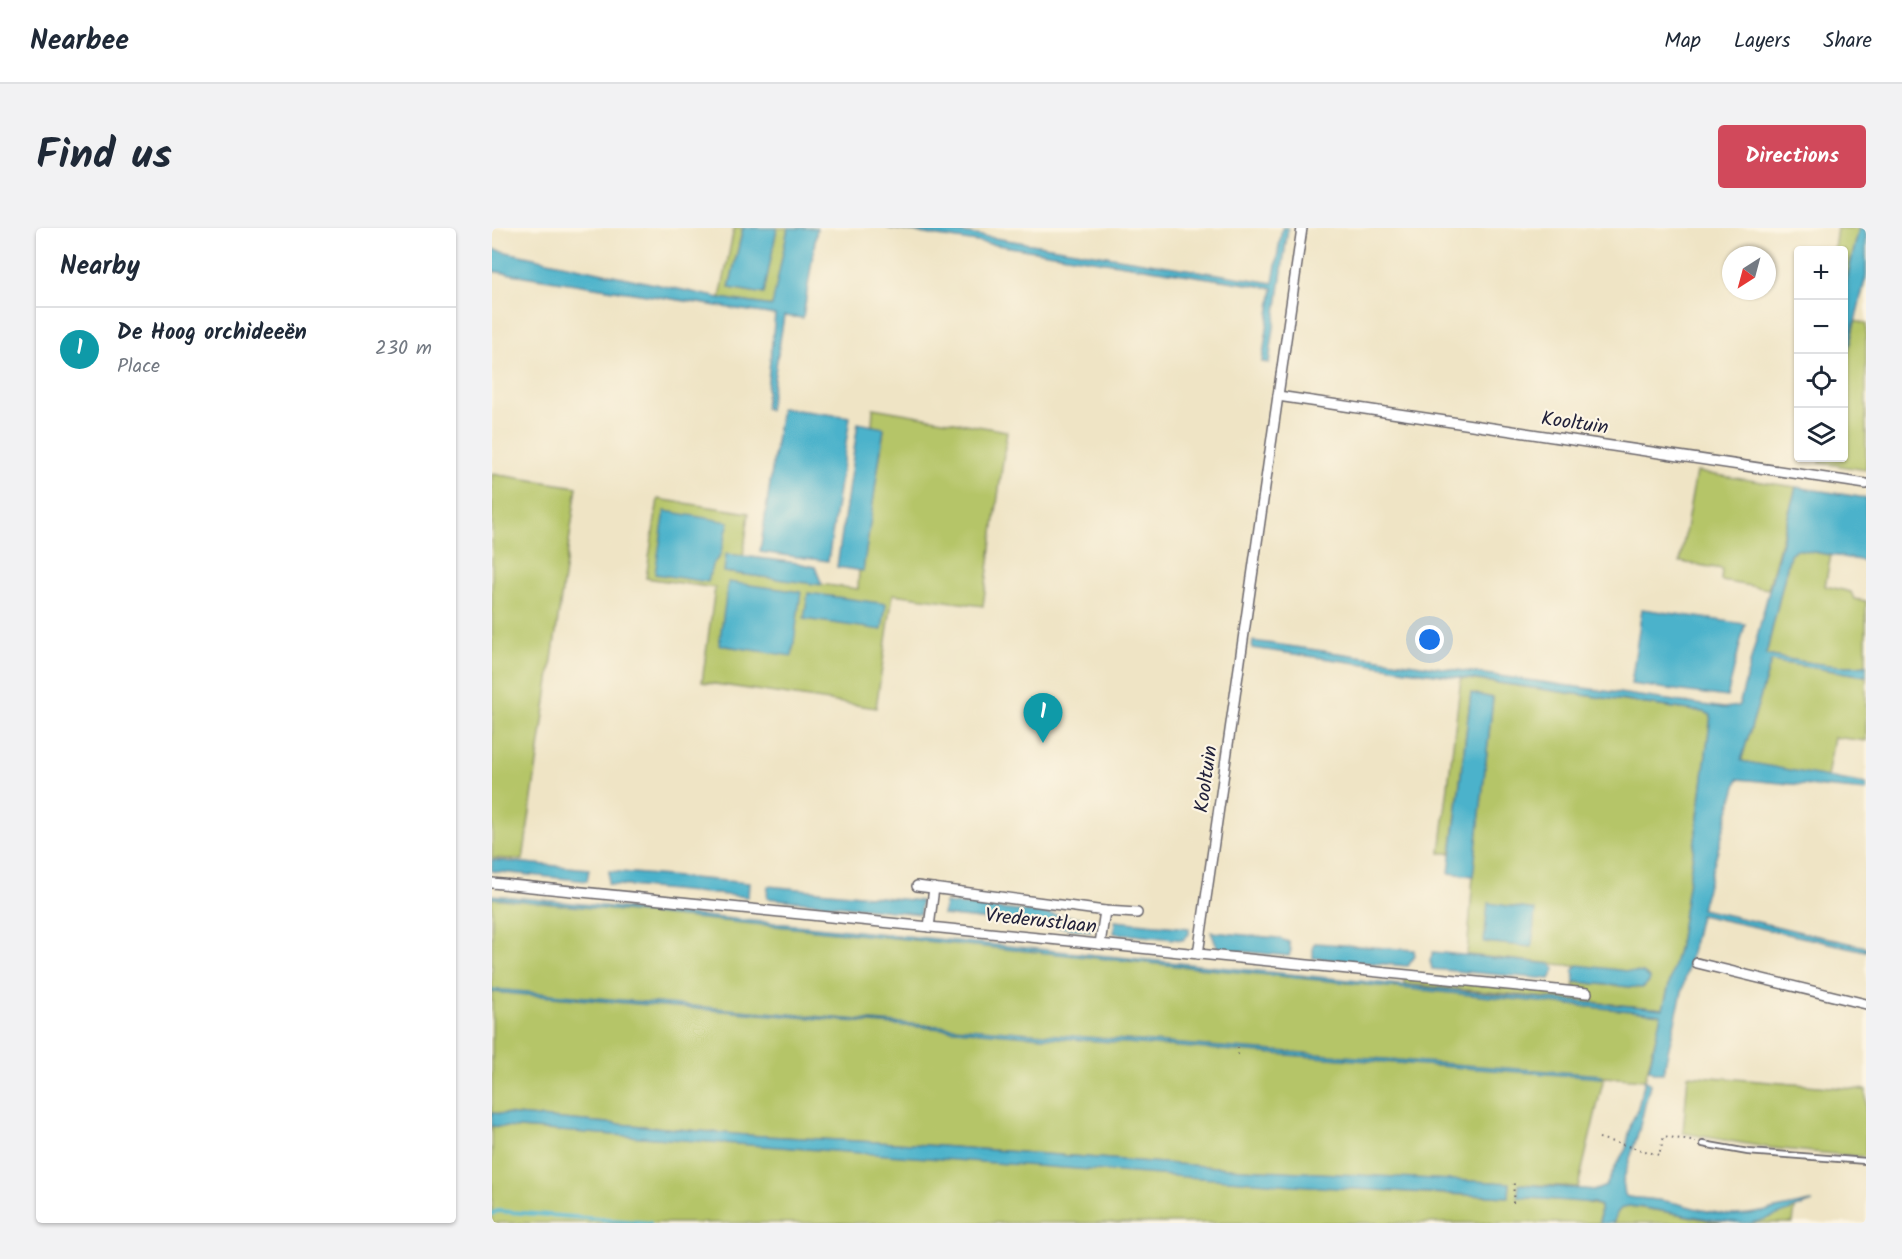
<!DOCTYPE html>
<meta charset="utf-8">
<style>
:root{--surface:#fff;--page:#f2f2f3;--text:#1f2937;--muted:#747a83;--line:#e0e1e3;--accent:#d1495b}
body{margin:0;font-family:Kalam,sans-serif;background:var(--page);color:var(--text)}
.controls{position:absolute;right:18px;top:18px;display:grid;overflow:hidden;border-radius:6px;box-shadow:0 2px 4px #0004}
.controls button{width:54px;height:54px;display:grid;place-items:center;padding:0;border:0;border-bottom:2px solid var(--line);background:var(--surface);color:var(--text);font:30px sans-serif}
.compass{position:absolute;left:1230px;top:18px;width:54px;height:54px;border-radius:50%;background:var(--surface);box-shadow:0 2px 4px #0004;rotate:216deg}
.you{position:absolute;left:938px;top:412px;width:21px;height:21px;margin:-15px;border:4px solid #fff;border-radius:50%;background:#1a73e8;box-shadow:0 0 0 9px #1a73e833}
.badge{display:grid;place-items:center;width:39px;height:39px;border-radius:50%;background:var(--accent);color:#fff;font-size:20px;font-weight:700}
.pin{position:absolute;translate:-50% -50px;filter:drop-shadow(0 2px 3px #0008)}
.pin::after{content:'';position:absolute;top:32px;width:21px;height:18px;background:inherit;clip-path:polygon(0 0,100% 0,50% 100%)}
.list{margin:0;padding:0;list-style:none}
h2{display:flex;justify-content:space-between;align-items:center;height:78px;margin:0;padding:0 24px;font-size:26px}
h2 small{font-size:20px;font-weight:400;color:var(--muted)}
.list li{display:grid;grid-template-columns:39px 1fr auto;gap:18px;align-items:center;box-sizing:border-box;height:84px;padding:0 24px;border-top:2px solid var(--line)}
.list b{display:block;font-size:22px;white-space:nowrap}
.list p{margin:0;font-size:20px;white-space:nowrap;color:var(--muted)}
.list em{font-size:20px;font-style:normal;color:var(--muted)}
.icon{flex:none;width:33px;height:33px;fill:none;stroke:currentColor;stroke-width:2;stroke-linecap:round;stroke-linejoin:round}
.map{position:relative;flex:none;width:1374px;height:995px;overflow:hidden;border-radius:6px}
header{display:flex;align-items:center;gap:36px;box-sizing:border-box;height:84px;padding:0 30px;background:var(--surface);border-bottom:2px solid var(--line)}
header strong{font-size:28px}
nav{display:flex;gap:33px;margin-inline-start:auto;font-size:21px}
.intro{display:flex;align-items:center;justify-content:space-between;box-sizing:border-box;height:144px;padding:0 36px}
h1{margin:0;font-size:42px}
.button{padding:15px 27px;border-radius:6px;background:var(--accent);color:#fff;font-size:21px;font-weight:700}
main{display:flex;gap:36px;padding:0 36px}
aside{flex:1;background:var(--surface);border-radius:6px;box-shadow:0 2px 4px #0004}
.map>svg:first-child{display:block}
.grass{fill:#b5c568;stroke:#6c7452;stroke-width:1.5}
.water{fill:#4cb2cb;stroke:#376a83;stroke-width:1.5}
.lines{fill:none;stroke-linecap:round;stroke-linejoin:round}
.stream{stroke:#4cb2cb;stroke-width:4}
.lane-casing{stroke:#6a666b;stroke-width:8}
.street-casing{stroke:#6a666b;stroke-width:12}
.path{stroke:#6a666b;stroke-width:2;stroke-dasharray:1.5 4.5;stroke-linecap:butt}
.lane{stroke:#fff;stroke-width:4.5}
.street{stroke:#fff;stroke-width:9}
.labels{text-anchor:middle;stroke-width:4.5;stroke-linejoin:round;paint-order:stroke}
.street-label{font-size:20px;fill:#22223b;stroke:#fcf5e5}
</style>
<header>
<strong>Nearbee</strong>
<nav><a>Map</a><a>Layers</a><a>Share</a></nav>
</header>
<div class="intro"><h1>Find us</h1><a class="button">Directions</a></div>
<main>
<aside>
<h2>Nearby<small></small></h2>
<ul class="list">
<li><span class="badge" style="background:#0f9aa8">1</span><div><b>De Hoog orchideeën</b><p>Place</p></div><em>230 m</em></li>
</ul>
</aside>
<div class="map">
<svg width="1374" height="995" viewBox="0 0 1374 995">
<rect width="100%" height="100%" fill="#fcf5e5"/>
<filter id="ink" filterUnits="userSpaceOnUse"><feTurbulence type="fractalNoise" baseFrequency=".0167" numOctaves="2"/><feDisplacementMap in="SourceGraphic" scale="12" xChannelSelector="R" yChannelSelector="G"/><feConvolveMatrix kernelMatrix="1 2 1 2 8 2 1 2 1" color-interpolation-filters="sRGB"/></filter>
<filter id="wash" filterUnits="userSpaceOnUse"><feTurbulence type="fractalNoise" baseFrequency=".008" numOctaves="4" result="noise"/><feDisplacementMap in="SourceGraphic" scale="24" xChannelSelector="R" yChannelSelector="G"/><feGaussianBlur stdDeviation="1.35" result="paint"/><feColorMatrix in="noise" values="0 0 0 0 0 0 0 0 0 0 0 0 0 0 0 0 0 1.4 0 .05"/><feComposite in="paint" operator="in"/></filter>
<g filter="url(#wash)">
<rect width="100%" height="100%" fill="#efe4c5"/>
<g class="grass">
<polygon points="242,0 251,0 237,60 271,66 285,0 296,0 281,78 228,70"/>
<polygon points="1345,0 1367,0 1352,63 1352,22 1342,22"/>
<polygon points="1363,93 1374,96 1374,242 1328,235 1329,230 1352,230 1352,139"/>
<polygon points="381,180 515,203 491,378 401,366 384,480 210,454 223,360 154,350 166,271 257,285 251,328 235,326 233,344 366,361 367,342 371,342 392,201 380,198"/>
<polygon points="1204,244 1304,259 1276,361 1229,353 1230,341 1188,334"/>
<polygon points="0,246 85,259 31,632 0,630"/>
<path d="M1304,321L1339,327L1333,358L1359,364L1362,371L1374,373V437C1348,442 1301,432 1274,427L1298,326Z"/>
<polygon points="1279,433 1374,448 1374,513 1342,509 1335,550 1249,533"/>
<polygon points="969,450 1211,484 1219,487 1203,612 1187,717 1171,781 913,756 913,750 1097,768 1099,762 1082,759 1083,754 1150,760 1158,750 1151,745 975,727 981,648 1001,470 979,465 959,625 948,625"/>
<polygon points="0,669 1170,785 1153,852 1112,849 1086,959 1027,956 1027,969 1089,973 1108,978 1108,995 0,995 0,898 930,965 1017,969 1018,956 750,941 420,916 254,907 0,885"/>
<polygon points="1196,847 1374,862 1374,929 1279,920 1191,905"/>
<path d="M1137,978L1181,985L1228,995H1121C1125,985 1126,979 1137,978Z"/>
<polygon points="1303,980 1301,995 1257,995"/>
</g>
<g class="water">
<polygon points="251,0 285,0 272,66 237,60"/>
<polygon points="296,0 325,0 311,90 292,88 277,182 273,180 283,87 0,43 0,21 228,70 280,78"/>
<polygon points="395,0 440,0 781,55 790,0 796,0 777,135 770,134 781,60"/>
<polygon points="1367,0 1374,0 1374,48 1352,139 1352,63"/>
<polygon points="289,180 358,189 336,333 268,324"/>
<polygon points="366,195 392,200 371,343 345,339"/>
<path d="M1304,259L1374,270V333L1304,321L1298,326L1274,427C1299,432 1350,441 1374,437V448L1279,433L1249,533L1374,556V563L1246,551L1209,681L1374,719V723L1208,687L1171,845H1164L1157,841L1169,786L0,670V667L1008,767L1171,781L1187,717L1203,612L1219,487L1211,484L760,420L761,413L1232,480L1247,478Z"/>
<polygon points="173,283 237,294 228,328 220,337 216,354 163,346"/>
<polygon points="234,326 306,335 323,339 330,357 232,344"/>
<polygon points="236,354 309,364 300,428 227,417"/>
<polygon points="316,365 394,376 390,402 312,391"/>
<polygon points="1150,381 1253,396 1235,469 1139,456"/>
<polygon points="979,465 1001,470 981,648 957,645"/>
<polygon points="0,632 97,641 95,653 0,643"/>
<polygon points="117,643 257,655 256,669 116,656"/>
<polygon points="276,658 429,673 428,686 275,670"/>
<polygon points="453,675 601,691 599,703 451,687"/>
<polygon points="996,675 1043,682 1040,719 992,714"/>
<polygon points="623,693 697,700 697,706 691,712 622,705"/>
<polygon points="719,704 786,710 797,714 799,722 797,728 726,721"/>
<polygon points="823,715 922,722 923,728 916,738 821,730 821,718"/>
<polygon points="941,724 1059,736 1063,741 1058,751 940,741 938,732"/>
<polygon points="1086,737 1151,745 1158,750 1157,754 1150,760 1083,754 1081,743"/>
<polygon points="0,761 379,793 1110,847 1110,850 537,808 0,764"/>
<path d="M1153,852L1158,856L1147,902L1131,953L1133,967L1136,969C1152,971 1167,971 1183,975C1203,980 1222,986 1242,987C1270,987 1294,977 1321,974C1300,981 1280,991 1258,995C1224,995 1174,982 1137,978C1126,979 1125,985 1121,995H1108V978L1102,975L1026,969L1027,956L1104,962L1114,958L1125,935L1134,921L1139,895L1145,883Z"/>
<polygon points="0,885 254,907 420,916 750,941 1018,955 1017,969 843,960 0,898"/>
</g>
<g class="lines">
<polyline class="stream" points="0,986 5,983 158,995"/>
</g>
</g>
<g filter="url(#ink)">
<g class="lines">
<defs>
<polyline id="lane" points="1211,916 1256,924 1374,933"/>
<g id="street">
<polyline points="786,168 1374,256"/>
<polyline points="0,655 1095,765"/>
<polyline points="425,658 613,683 645,685"/>
<polyline points="437,699 442,660"/>
<polyline points="608,716 613,683"/>
<polyline points="706,726 810,0"/>
<polyline points="1205,735 1374,776"/>
</g>
</defs>
<use href="#lane" class="lane-casing"/>
<use href="#street" class="street-casing"/>
<g class="path">
<polyline points="746,827 746,818"/>
<polyline points="1107,910 1167,927 1172,908 1204,914"/>
<polyline points="1021,975 1022,953"/>
</g>
<use href="#lane" class="lane"/>
<use href="#street" class="street"/>
</g>
</g>
<g class="labels">
<g class="street-label">
<text transform="translate(1083 194) rotate(8)" y="7">Kooltuin</text>
<text transform="translate(713 551) rotate(-82)" y="7">Kooltuin</text>
<text transform="translate(549 692) rotate(6)" y="7">Vrederustlaan</text>
</g>
</g>
</svg>
<div class="controls">
<button>+</button>
<button>−</button>
<button><svg class="icon" aria-label="locate" viewBox="0 0 24 24"><circle cx="12" cy="12" r="6"/><path d="M12 2v4M12 18v4M2 12h4M18 12h4"/></svg></button>
<button><svg class="icon" aria-label="layers" viewBox="0 0 24 24"><path d="M12 4l9 5-9 5-9-5zM3 14l9 5 9-5"/></svg></button>
</div>
<svg class="compass" viewBox="-18 -18 36 36"><path d="M0-13l5 13h-10z" fill="#e53935"/><path d="M0 13l5-13h-10z" fill="#747a83"/></svg>
<div class="you"></div>
<div class="pin badge" style="left:551px;top:515px;background:#0f9aa8">1</div>
</div>
</main>
